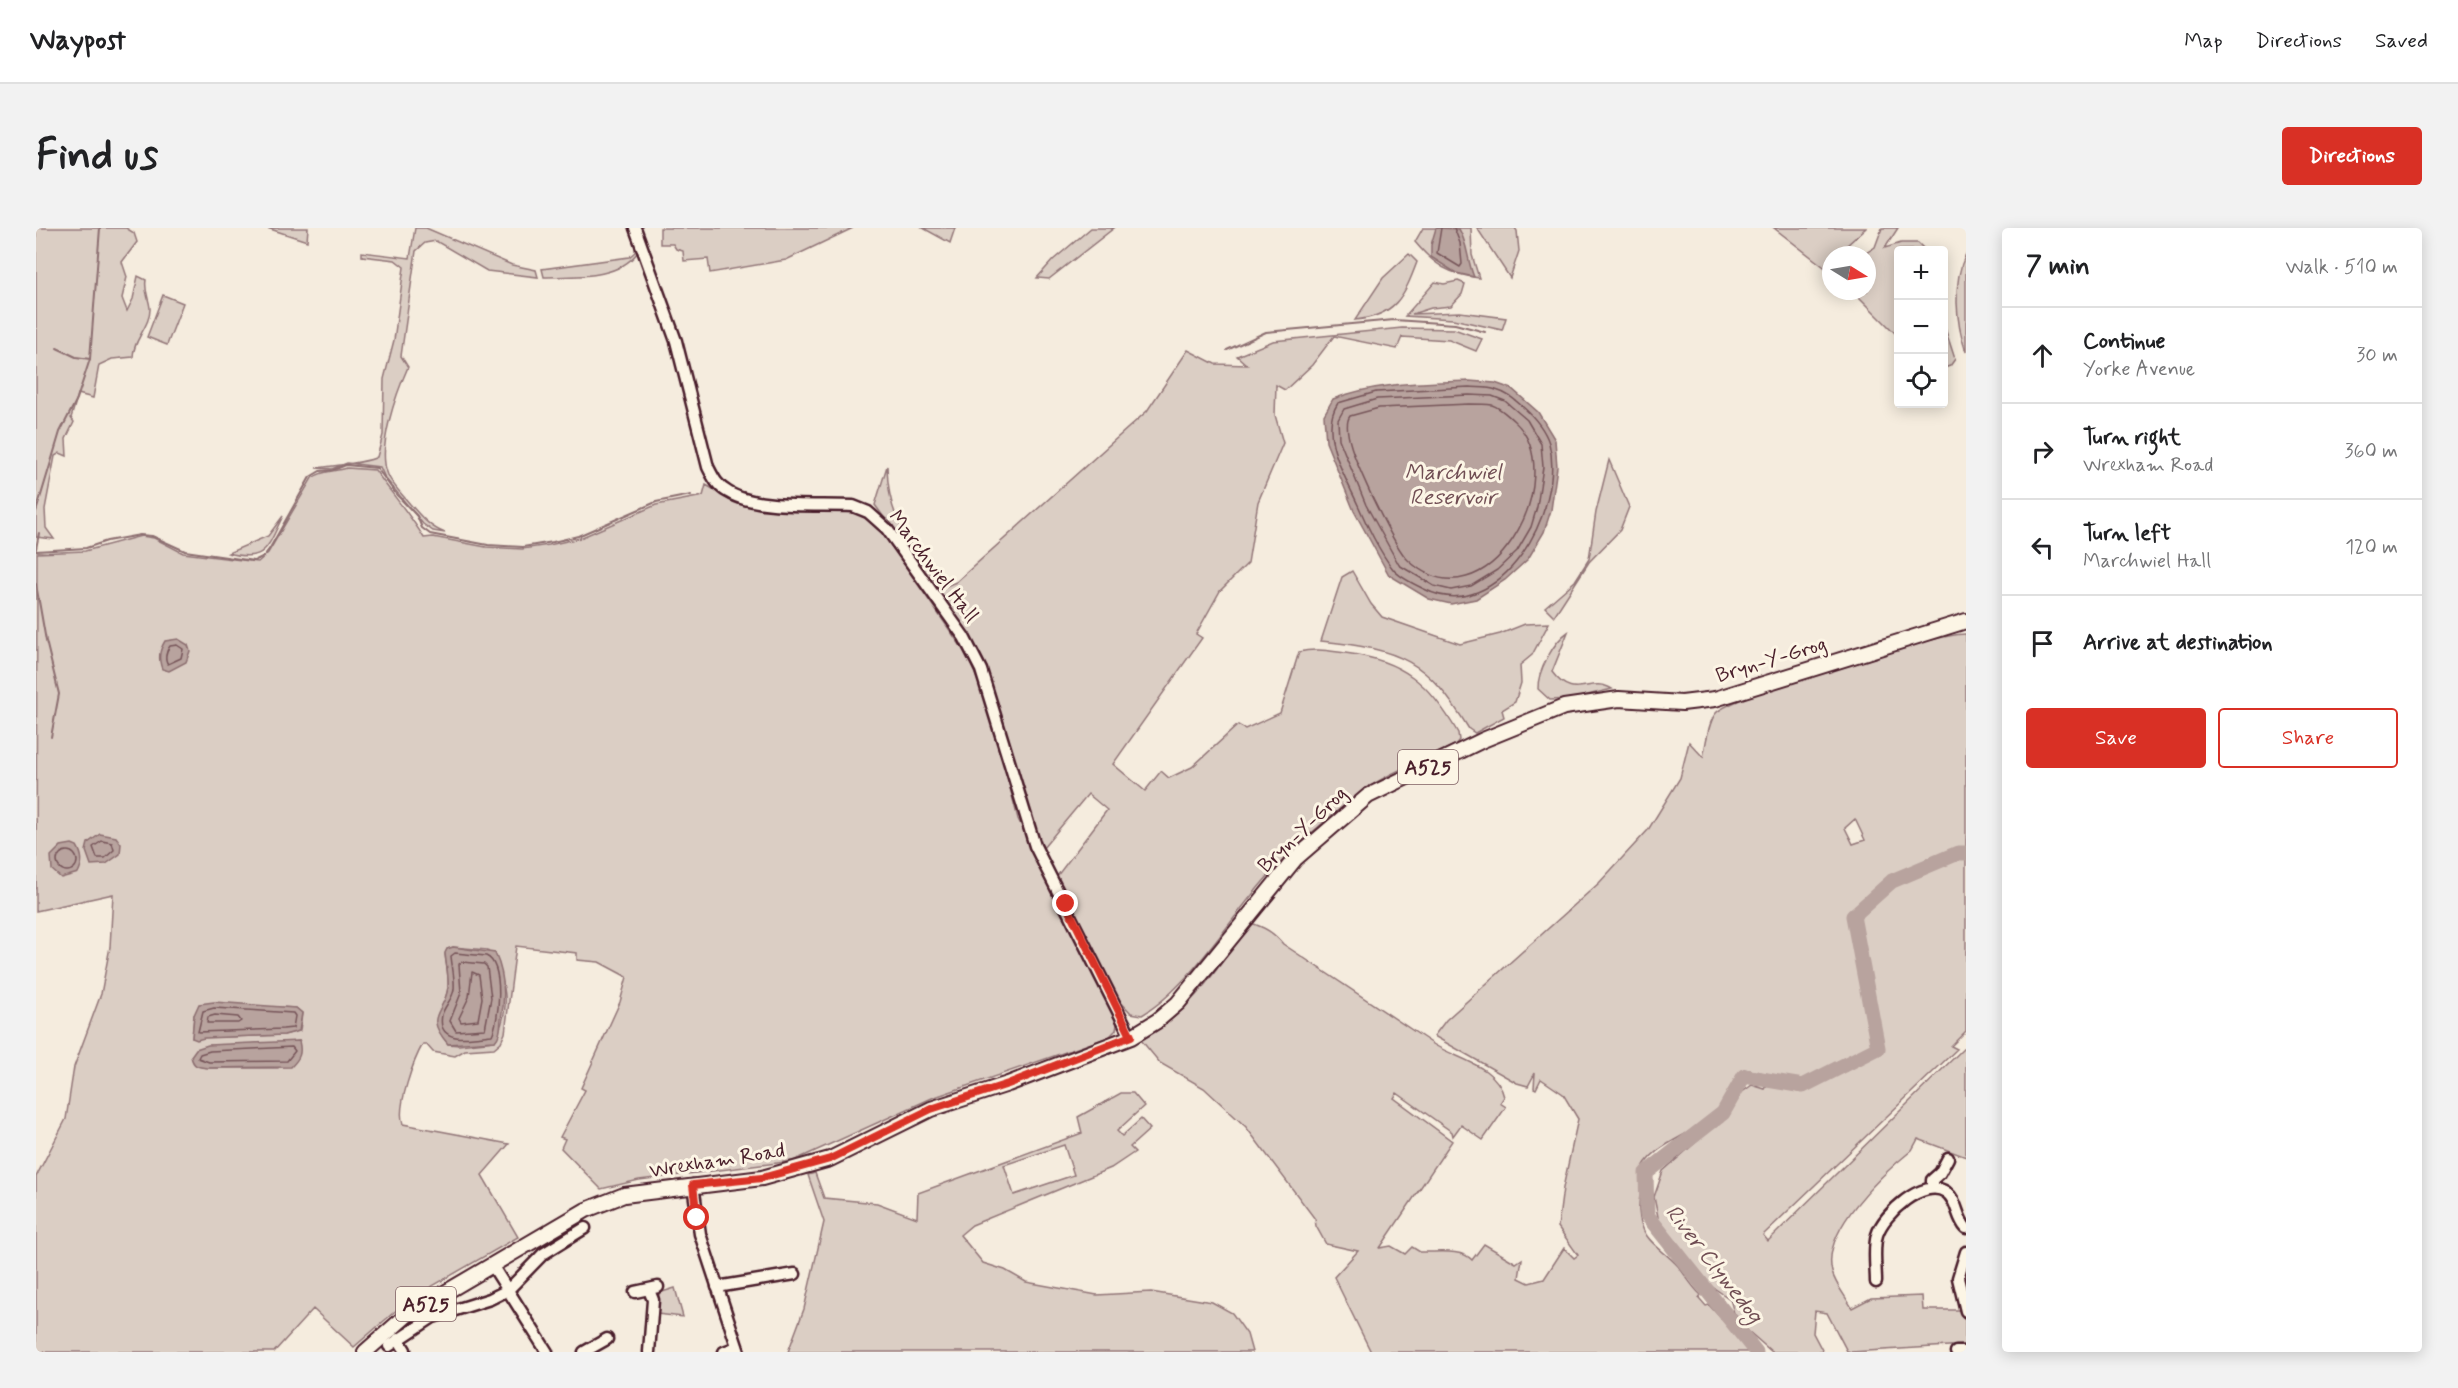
<!DOCTYPE html>
<meta charset="utf-8">
<style>
:root{--surface:#fff;--page:#f2f2f2;--text:#202124;--muted:#757577;--line:#e0e0e0;--accent:#d93025}
body{margin:0;font-family:Mynerve,sans-serif;background:var(--page);color:var(--text)}
.controls{position:absolute;right:18px;top:18px;display:grid;overflow:hidden;border-radius:6px;box-shadow:0 3px 15px #0003}
.controls button{width:54px;height:54px;display:grid;place-items:center;padding:0;border:0;border-bottom:2px solid var(--line);background:var(--surface);color:var(--text);font:30px sans-serif}
.compass{position:absolute;left:1786px;top:18px;width:54px;height:54px;border-radius:50%;background:var(--surface);box-shadow:0 3px 15px #0003;rotate:101deg}
.stop{position:absolute;width:18px;height:18px;margin:-14px;border:4px solid #d93025;border-radius:50%;background:#fff}
.stop.end{background:#d93025;border-color:#fff;box-shadow:0 2px 6px #0008}
.list{margin:0;padding:0;list-style:none}
h2{display:flex;justify-content:space-between;align-items:center;height:78px;margin:0;padding:0 24px;font-size:26px}
h2 small{font-size:20px;font-weight:400;color:var(--muted)}
.list li{display:grid;grid-template-columns:39px 1fr auto;gap:18px;align-items:center;box-sizing:border-box;height:96px;padding:0 24px;border-top:2px solid var(--line)}
.list b{display:block;font-size:22px;white-space:nowrap}
.list p{margin:0;font-size:20px;white-space:nowrap;color:var(--muted)}
.list em{font-size:20px;font-style:normal;color:var(--muted)}
.actions{display:flex;gap:12px;padding:18px 24px}
.actions a{flex:1;padding:14px 0;border:2px solid var(--accent);border-radius:6px;text-align:center;font-size:21px;color:var(--accent)}
.actions .main{background:var(--accent);color:#fff}
.icon{flex:none;width:33px;height:33px;fill:none;stroke:currentColor;stroke-width:2;stroke-linecap:round;stroke-linejoin:round}
.map{position:relative;flex:none;width:1930px;height:1124px;overflow:hidden;border-radius:6px}
header{display:flex;align-items:center;gap:36px;box-sizing:border-box;height:84px;padding:0 30px;background:var(--surface);border-bottom:2px solid var(--line)}
header strong{font-size:28px}
nav{display:flex;gap:33px;margin-inline-start:auto;font-size:21px}
.intro{display:flex;align-items:center;justify-content:space-between;box-sizing:border-box;height:144px;padding:0 36px}
h1{margin:0;font-size:42px}
.button{padding:15px 27px;border-radius:6px;background:var(--accent);color:#fff;font-size:21px;font-weight:700}
main{display:flex;gap:36px;padding:0 36px}
aside{flex:1;background:var(--surface);border-radius:6px;box-shadow:0 3px 15px #0003}
.map>svg:first-child{display:block}
.green{fill:#dbcec4;stroke:#927678;stroke-width:1.5;fill-rule:evenodd}
.water{fill:#b8a39e;stroke:#8c6e70;stroke-width:1.5}
.lines{fill:none;stroke-linecap:round;stroke-linejoin:round}
.shore{stroke:#765459;stroke-width:1.5}
.stream{stroke:#8c6e70;stroke-width:2}
.river{stroke:#b8a39e;stroke-width:15}
.minor-casing{stroke:#4a1f2b;stroke-width:15}
.major-casing{stroke:#4a1f2b;stroke-width:18}
.minor{stroke:#fcf5e5;stroke-width:10}
.major{stroke:#fcf5e5;stroke-width:14}
.route{stroke:#d93025;stroke-width:8}
.labels{text-anchor:middle;stroke-width:6;stroke-linejoin:round;paint-order:stroke}
.shield{fill:#fcf5e5;stroke:#7f5f63;stroke-width:1.5}
.shield-label{font-size:20px;font-weight:bold;fill:#4a1f2b}
.street-label{font-size:21px;fill:#4a1f2b;stroke:#fcf5e5}
.water-label{font-size:22px;font-style:italic;fill:#704d53;stroke:#fcf5e5}
</style>
<header>
<strong>Waypost</strong>
<nav><a>Map</a><a>Directions</a><a>Saved</a></nav>
</header>
<div class="intro"><h1>Find us</h1><a class="button">Directions</a></div>
<main>
<div class="map">
<svg width="1930" height="1124" viewBox="0 0 1930 1124">
<rect width="100%" height="100%" fill="#f5ecde"/>
<filter id="ink" filterUnits="userSpaceOnUse"><feTurbulence type="fractalNoise" baseFrequency=".0167" numOctaves="2"/><feDisplacementMap in="SourceGraphic" scale="12" xChannelSelector="R" yChannelSelector="G"/><feConvolveMatrix kernelMatrix="1 2 1 2 8 2 1 2 1" color-interpolation-filters="sRGB"/></filter>
<g filter="url(#ink)">
<g class="green">
<path d="M0,0H90L98,5L101,14L86,34L91,49L86,70L91,83L97,71L102,48L110,52C108,63 113,70 114,80C115,97 97,112 97,129L76,131L63,137L57,170L42,166L35,190L38,194L30,211L31,228L24,225L19,228L9,281L10,300L18,311L0,309Z"/>
<polygon points="231,0 272,0 271,13"/>
<path d="M379,0H390L476,37L500,42L502,49L451,43L400,13L389,15L380,23L365,128L372,139C361,164 340,220 352,247C356,257 367,267 374,276C385,288 393,299 409,305L397,303L387,296L349,250L344,239L311,235L296,241L280,240C295,238 331,235 341,229L347,207L348,151L358,112L368,39L359,32L326,28V24L374,30Z"/>
<polygon points="624,0 817,0 750,32 674,45 672,31 648,33 647,23 640,21 637,16 624,16"/>
<polygon points="887,0 919,0 914,15"/>
<polygon points="1055,0 1078,0 1013,51 1001,50 1017,32"/>
<path d="M1387,0H1435L1436,27L1443,50C1413,46 1399,38 1379,14Z"/>
<polygon points="1441,0 1479,0 1481,3 1483,23 1474,50"/>
<polygon points="1738,0 1830,0 1800,27 1795,27 1792,42"/>
<polygon points="1846,0 1862,0 1849,20 1865,15 1882,15 1889,22 1862,22 1862,108 1817,63 1831,63 1831,27 1827,27 1839,19"/>
<path d="M599,14L602,24C581,52 540,48 508,49L506,41L593,29L599,24Z"/>
<path d="M1373,26L1381,34C1368,69 1359,88 1319,92L1347,50Z"/>
<path d="M1930,26V124C1920,95 1916,54 1930,26Z"/>
<polygon points="1422,53 1429,56 1426,66 1415,78 1395,80 1376,86 1424,84 1470,90 1466,102 1417,91 1369,88 1399,54 1408,56"/>
<polygon points="127,67 147,75 131,117 111,109"/>
<polygon points="1908,97 1919,131 1914,138 1908,140"/>
<path d="M1366,100L1418,101L1446,111L1440,123L1413,112L1366,109L1361,121L1298,108L1276,137L1249,162L1240,157L1239,187L1247,215L1222,274L1212,335L1184,363L1160,406L1166,410L1077,536L1109,563L1125,543L1133,550L1156,539L1202,497L1209,501L1244,485L1263,424C1279,420 1293,423 1309,425C1367,432 1394,456 1422,505L1423,512L1419,517C1394,529 1365,539 1341,554C1304,578 1263,614 1234,646C1195,688 1154,759 1106,787L1095,785L1082,771L1021,648L1071,582L1052,566L1007,620L993,585L951,445L936,411L839,277L851,238C852,291 871,309 899,352L908,359L920,354L1111,183L1152,122L1179,136L1211,137L1201,128L1237,113Z"/>
<polygon points="1573,232 1593,279 1584,302 1553,334 1518,388 1509,379 1539,353 1553,331 1560,284"/>
<path d="M311,240L339,242C355,265 374,286 388,310L397,309L450,319L486,321L513,317L544,310L620,277L667,268L670,257L689,268L816,283L840,296L931,427L954,482L982,591L1082,790L1080,802L1073,809L896,870L757,933L603,952L565,961L525,920L529,911L524,909L549,862L545,860L584,774L591,749L563,734L541,732V725L480,718L469,805L465,814L458,820L429,822L419,828L397,824L390,816H387C378,831 360,880 367,896L473,916L446,947L482,1009L372,1072L318,1119L277,1081L238,1124H0V949L30,891L38,839L65,766L74,719L77,666L0,683L1,325L49,323L105,308L118,310L147,325L222,334L232,325L276,250C287,242 298,244 311,240ZM417,719L451,722C471,755 476,776 459,813L423,817L412,816C389,788 410,782 412,759C413,748 410,737 409,726L411,721ZM238,779L260,780L266,785L264,803L248,807L156,810L158,787ZM263,813L242,840H173L240,816Z"/>
<path d="M247,288C231,319 231,335 192,325L232,308Z"/>
<path d="M1316,343L1335,376L1346,389L1424,416L1464,406L1489,396L1513,395L1496,427L1484,437L1485,455L1479,474L1466,482L1468,489L1439,505L1433,501C1391,432 1365,421 1285,413L1306,349Z"/>
<path d="M1532,404L1516,444C1539,475 1553,447 1576,461L1535,471L1514,472L1502,461C1501,444 1518,413 1532,404Z"/>
<path d="M1930,406V803L1915,818L1921,821L1727,1007L1732,1013L1930,818V929L1882,911L1876,922C1846,946 1785,1003 1796,1044C1799,1056 1810,1069 1816,1080L1835,1070L1886,1068L1887,1082H1923L1929,1092V1117L1815,1124L1811,1123L1791,1085L1779,1083L1777,1105L1787,1124H1736L1711,1102L1698,1085L1694,1071L1669,1054L1623,994L1618,969L1627,943L1689,889L1705,865L1716,857L1729,861L1738,847L1708,841C1700,854 1693,871 1684,882C1663,906 1613,915 1604,946C1607,959 1602,970 1603,983C1605,1014 1624,1018 1642,1038C1650,1048 1656,1059 1665,1067L1663,1070L1670,1078L1673,1077L1715,1124H1335L1298,1049L1322,1023L1290,1016L1280,998L1279,991L1210,899L1168,860L1124,835L1105,812C1151,789 1185,736 1214,695C1229,699 1238,705 1247,716L1397,816C1420,831 1461,837 1468,869L1464,875L1470,879L1447,912L1425,897L1417,908L1416,904L1361,865L1358,870L1416,913L1344,1020L1355,1018L1369,1026L1376,1019L1384,1024C1399,1025 1425,1020 1436,1032L1448,1016L1480,1035L1486,1031L1483,1050L1493,1055L1508,1051L1528,1020L1538,1030L1542,1027L1522,999L1527,960L1542,891L1527,866L1505,851L1500,861L1498,860L1499,845L1492,858L1481,855L1398,808L1410,792L1563,655L1612,602L1644,550L1653,514L1667,529C1670,517 1672,494 1680,485C1698,466 1901,405 1930,406ZM1819,591L1829,612L1817,616L1809,600Z"/>
<path d="M1085,865H1097L1108,878L1081,903L1086,908L1105,891L1114,901L1094,919L1099,924L1075,940L936,997L924,1007L947,1035L969,1042L990,1054L1061,1067L1115,1064L1176,1074L1196,1085L1211,1106L1216,1124H752L768,1081L788,994L772,947L779,945L788,970L841,975L881,990L882,965L1046,905L1042,889ZM1028,917L1038,947L978,967L968,937Z"/>
<polygon points="639,1060 647,1089 621,1086 623,1065"/>
</g>
<g class="water">
<path d="M1400,0L1423,1C1432,16 1431,33 1438,49L1420,45L1395,29V17Z"/>
<path d="M1433,153L1459,155L1476,161L1502,184L1519,212L1521,239L1515,282L1508,304L1492,331L1469,352L1440,371L1415,376L1393,371L1353,347L1318,283L1290,214L1288,187L1297,171C1341,154 1387,155 1433,153Z"/>
<path d="M142,411L152,417L154,423L150,434L133,443L126,441C122,430 123,423 129,413Z"/>
<polygon points="64,606 80,609 85,616 84,626 70,636 55,637 50,623 52,615"/>
<path d="M36,616L41,618C47,628 47,635 42,645L25,650L16,642L15,628L25,618Z"/>
<path d="M417,719L459,725C469,747 470,768 465,791C464,799 465,807 459,813L412,816C386,786 409,786 412,759C413,748 410,737 409,725L411,721Z"/>
<polygon points="178,774 260,780 266,785 263,803 248,807 168,810 161,812 156,810 158,787 163,776"/>
<path d="M263,813C266,825 264,830 255,839L173,840C162,839 157,839 155,828L160,821L172,817Z"/>
</g>
<g class="lines">
<g class="shore">
<polyline points="1405,0 1401,25 1424,39 1426,36 1424,15 1418,0"/>
<path d="M1433,159C1442,160 1452,159 1460,162C1471,165 1478,171 1487,179C1497,188 1509,202 1513,215C1530,280 1464,400 1388,361C1378,356 1364,350 1357,341C1345,326 1330,296 1322,277C1309,248 1282,205 1302,175L1340,164Z"/>
<polygon points="1433,167 1456,168 1469,173 1491,192 1505,216 1507,239 1501,279 1495,299 1481,323 1461,342 1435,358 1415,362 1398,358 1363,337 1330,277 1303,211 1302,192 1308,181 1341,171"/>
<path d="M1433,176C1440,176 1449,176 1456,177C1465,180 1471,187 1478,193C1538,247 1451,406 1372,332C1362,324 1342,281 1336,269C1329,252 1303,203 1314,188L1343,180Z"/>
<path d="M141,417L147,421L145,430L132,436C128,431 130,423 134,418Z"/>
<polygon points="66,613 76,615 78,622 69,630 61,630 57,619"/>
<circle cx="31" cy="633" r="10"/>
<path d="M419,725L450,728C469,736 463,793 456,807C438,809 400,818 406,787C408,778 417,771 418,761C419,750 416,739 415,728Z"/>
<polygon points="426,734 448,736 451,739 455,770 449,801 420,803 414,793 425,765 423,736"/>
<polygon points="436,744 443,747 446,770 442,792 425,794 423,790 433,769"/>
<polygon points="178,780 257,785 259,788 257,800 247,801 162,804 167,783"/>
<polygon points="179,787 202,789 205,793 202,795 171,795 172,789"/>
<polygon points="256,819 259,823 251,833 173,834 162,830 164,826 174,823"/>
</g>
<g class="stream">
<polyline points="1191,122 1230,104 1358,92 1419,96 1449,104"/>
<polyline points="54,131 64,0"/>
<polyline points="0,284 24,204 41,171 54,131 40,129 21,120"/>
<polyline points="0,321 3,305"/>
<polyline points="0,323 50,320 71,313 104,307 116,308 149,323 218,333 228,328 234,320 274,249 284,243 297,242 310,237 341,240 360,266 381,288 386,300 394,306 452,317 487,319 517,314 542,308 620,274 655,267"/>
<polyline points="0,356 10,413 23,466 15,509"/>
</g>
<polyline class="river" points="1720,1124 1611,987 1610,945 1687,885 1708,848 1767,858 1842,820 1817,688 1856,653 1922,625 1930,625"/>
<defs>
<g id="minor">
<path d="M599,0L640,113L672,239C677,249 681,258 692,264C721,282 782,276 817,278L832,284L851,301L928,409L945,442L999,618L1095,809"/>
<polyline points="657,957 664,1006 703,1124"/>
<polyline points="1896,960 1896,952 1904,945 1912,930"/>
<polyline points="1930,1024 1922,1050 1930,1083"/>
<polyline points="456,1037 511,1124"/>
<path d="M1840,1054C1840,1039 1837,1021 1841,1007C1847,986 1888,949 1910,964C1922,973 1920,989 1930,1000"/>
<polyline points="681,1059 759,1046"/>
<polyline points="613,1062 617,1072 613,1124"/>
<polyline points="599,1064 622,1059"/>
<polyline points="362,1111 369,1122"/>
<polyline points="353,1118 397,1089 454,1071 472,1062 507,1026 549,1000"/>
<polyline points="548,1124 571,1111"/>
<polyline points="688,1124 701,1119"/>
<polyline points="1920,1124 1930,1124"/>
</g>
<polyline id="major" points="329,1124 371,1087 550,982 588,967 726,950 794,931 895,881 972,856 1095,809 1121,793 1142,775 1259,631 1332,568 1447,512 1528,479 1583,471 1646,475 1679,471 1930,393"/>
</defs>
<use href="#minor" class="minor-casing"/>
<use href="#major" class="major-casing"/>
<use href="#minor" class="minor"/>
<use href="#major" class="major"/>
</g>
</g>
<g class="lines" filter="url(#ink)">
<polyline class="route" points="661,990 657,957 726,950 794,931 895,881 972,856 1095,808 1030,676"/>
</g>
<g class="labels">
<g class="shield">
<rect x="1362" y="522" width="60" height="34" rx="4.5"/>
<rect x="360" y="1059" width="60" height="34" rx="4.5"/>
</g>
<g class="shield-label">
<text x="1392" y="546">A525</text>
<text x="390" y="1083">A525</text>
</g>
<g class="street-label">
<text transform="translate(898 338) rotate(53)" y="7">Marchwiel Hall</text>
<text transform="translate(1735 431) rotate(-17)" y="7">Bryn-Y-Grog</text>
<text transform="translate(1266 601) rotate(-44)" y="7">Bryn-Y-Grog</text>
<text transform="translate(681 932) rotate(-9)" y="7">Wrexham Road</text>
</g>
<g class="water-label">
<text x="1417" y="251">Marchwiel<tspan x="1417" dy="25">Reservoir</tspan></text>
<text transform="translate(1679 1035) rotate(52)" y="8">River Clywedog</text>
</g>
</g>
</svg>
<div class="controls">
<button>+</button>
<button>−</button>
<button><svg class="icon" aria-label="locate" viewBox="0 0 24 24"><circle cx="12" cy="12" r="6"/><path d="M12 2v4M12 18v4M2 12h4M18 12h4"/></svg></button>
</div>
<svg class="compass" viewBox="-18 -18 36 36"><path d="M0-13l5 13h-10z" fill="#e53935"/><path d="M0 13l5-13h-10z" fill="#757577"/></svg>
<div class="stop" style="left:661px;top:990px"></div>
<div class="stop end" style="left:1030px;top:676px"></div>
</div>
<aside>
<h2>7 min<small>Walk · 510 m</small></h2>
<ul class="list">
<li><svg class="icon" aria-label="ahead" viewBox="0 0 24 24"><path d="M12 20V5M6 11l6-6 6 6"/></svg><div><b>Continue</b><p>Yorke Avenue</p></div><em>30 m</em></li>
<li><svg class="icon" aria-label="right" viewBox="0 0 24 24"><path d="M7 20v-9h11M14 6l5 5-5 5"/></svg><div><b>Turn right</b><p>Wrexham Road</p></div><em>360 m</em></li>
<li><svg class="icon" aria-label="left" viewBox="0 0 24 24"><path d="M17 20v-9H6M10 6l-5 5 5 5"/></svg><div><b>Turn left</b><p>Marchwiel Hall</p></div><em>120 m</em></li>
<li><svg class="icon" aria-label="arrive" viewBox="0 0 24 24"><path d="M6 21V4h12l-3 4 3 4H6"/></svg><div><b>Arrive at destination</b></div></li>
</ul>
<div class="actions"><a class="main">Save</a><a>Share</a></div>
</aside>
</main>
